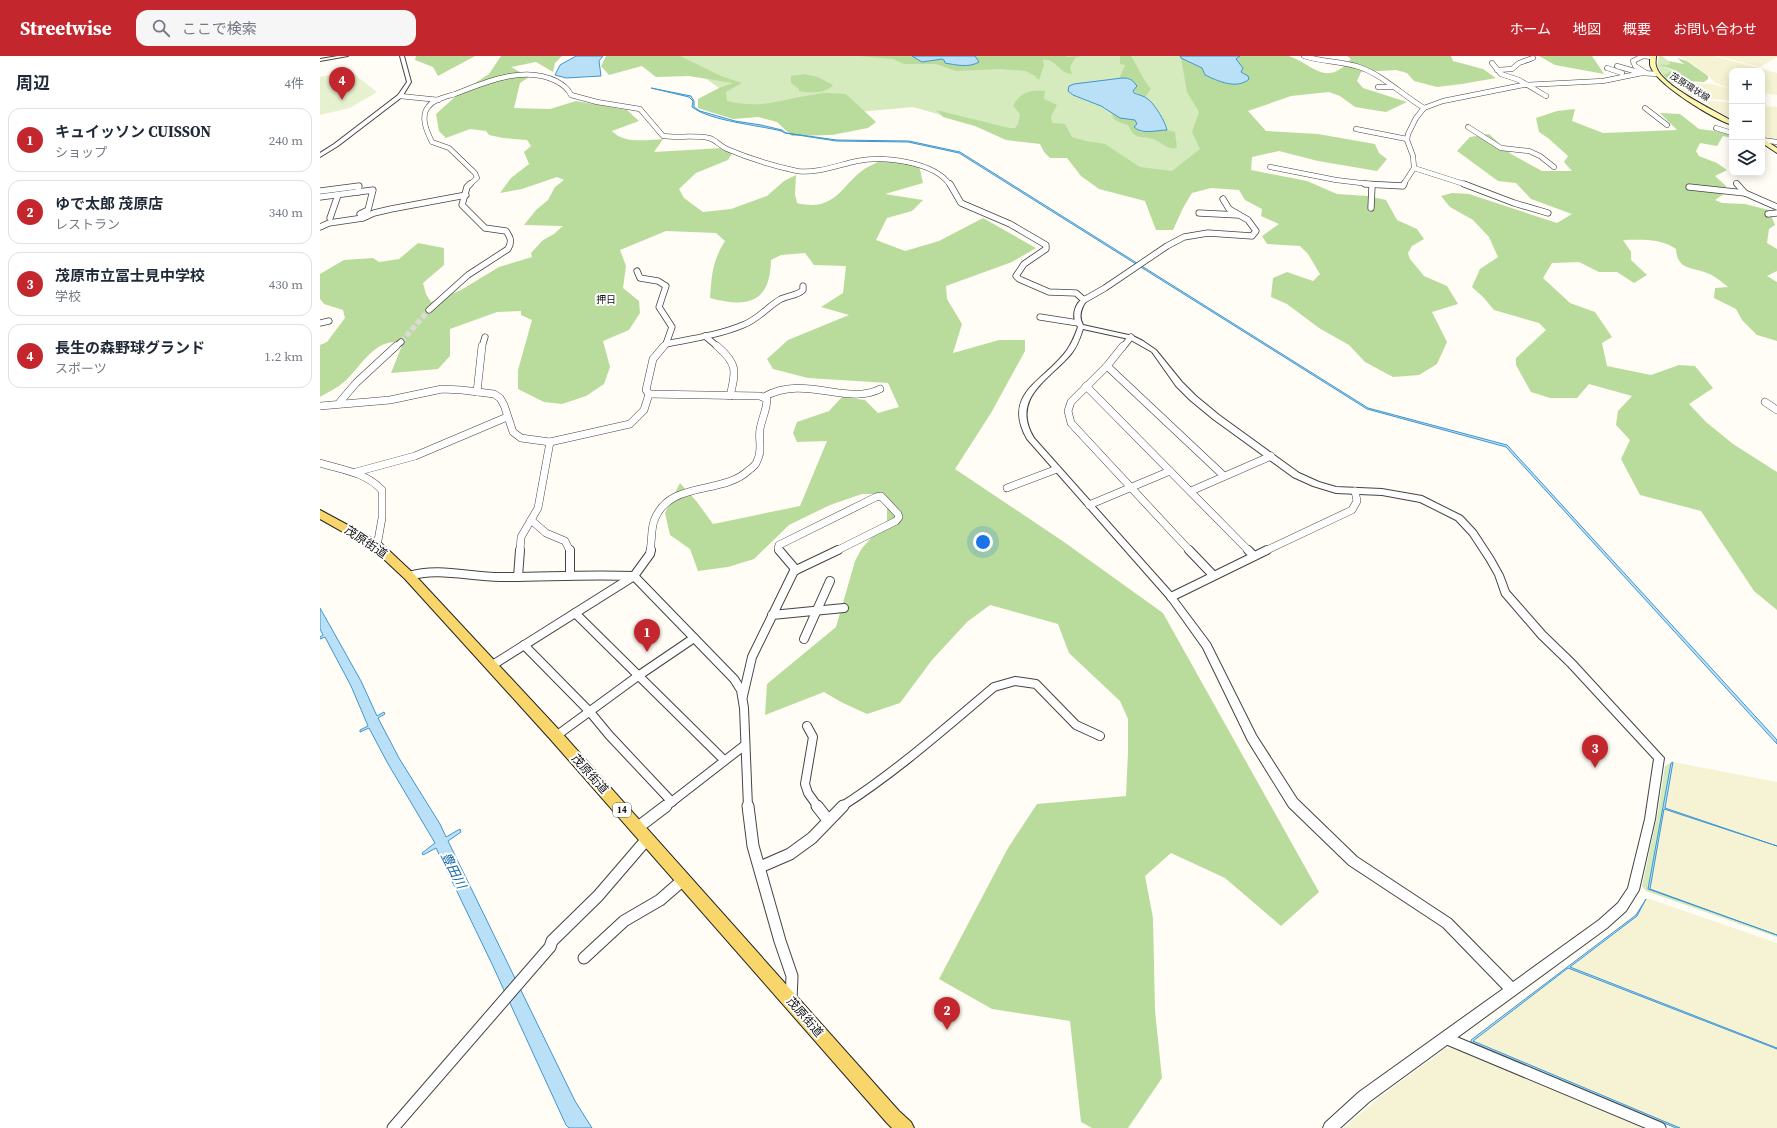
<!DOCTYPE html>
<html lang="ja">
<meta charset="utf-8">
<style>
:root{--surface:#fff;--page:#f6f6f7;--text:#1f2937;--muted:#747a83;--line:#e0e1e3;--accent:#c4262e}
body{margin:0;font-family:"Source Serif 4","Noto Sans JP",serif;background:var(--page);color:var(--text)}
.controls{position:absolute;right:12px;top:12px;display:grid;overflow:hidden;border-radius:8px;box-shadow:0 2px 10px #0003}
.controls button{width:36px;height:36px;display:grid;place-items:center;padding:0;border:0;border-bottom:1px solid var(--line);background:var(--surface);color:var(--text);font:20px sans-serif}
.you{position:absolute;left:663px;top:486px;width:14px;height:14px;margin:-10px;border:3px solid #fff;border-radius:50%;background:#1a73e8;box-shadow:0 0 0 6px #1a73e833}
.badge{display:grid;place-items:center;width:26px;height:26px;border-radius:50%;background:var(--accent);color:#fff;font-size:13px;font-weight:700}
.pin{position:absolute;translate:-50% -33px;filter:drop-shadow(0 1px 2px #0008)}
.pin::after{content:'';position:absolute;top:21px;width:14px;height:12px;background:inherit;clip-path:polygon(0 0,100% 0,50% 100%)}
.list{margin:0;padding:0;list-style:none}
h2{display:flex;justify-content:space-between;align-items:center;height:52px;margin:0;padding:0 16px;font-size:17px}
h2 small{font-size:13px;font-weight:400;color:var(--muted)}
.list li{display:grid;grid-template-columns:26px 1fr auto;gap:12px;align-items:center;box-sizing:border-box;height:64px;margin:0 8px 8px;padding:0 8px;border:1px solid var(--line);border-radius:12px}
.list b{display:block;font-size:15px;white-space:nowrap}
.list p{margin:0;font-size:13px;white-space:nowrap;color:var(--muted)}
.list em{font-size:13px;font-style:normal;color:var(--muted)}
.icon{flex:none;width:22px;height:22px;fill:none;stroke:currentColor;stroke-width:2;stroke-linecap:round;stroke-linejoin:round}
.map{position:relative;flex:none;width:1457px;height:1072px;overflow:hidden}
header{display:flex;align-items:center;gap:24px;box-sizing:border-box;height:56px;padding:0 20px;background:var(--accent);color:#fff}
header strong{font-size:19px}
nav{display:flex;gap:22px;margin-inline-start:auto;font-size:14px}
.search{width:280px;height:36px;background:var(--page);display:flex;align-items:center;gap:10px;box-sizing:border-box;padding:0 14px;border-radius:12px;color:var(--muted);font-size:15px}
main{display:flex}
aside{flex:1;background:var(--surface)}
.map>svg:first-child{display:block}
.farmland{fill:#f6f3d4}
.green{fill:#d5ebbd}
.forest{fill:#b9dc9c}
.pitch{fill:#e6f2cf}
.water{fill:#b9e0f7;stroke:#3f96cf}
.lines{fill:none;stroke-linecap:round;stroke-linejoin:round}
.minor-tunnel{stroke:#dbdad3;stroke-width:5.5;stroke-dasharray:5.5 2.5;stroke-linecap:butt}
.minor-far4-casing{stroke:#444;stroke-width:5.5}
.minor-far3-casing{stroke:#444;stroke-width:7}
.minor-far2-casing{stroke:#444;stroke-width:8}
.minor-far1-casing{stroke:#444;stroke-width:10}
.minor-casing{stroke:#444;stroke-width:13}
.tertiary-casing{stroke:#444;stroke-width:2}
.secondary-casing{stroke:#333;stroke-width:2}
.primary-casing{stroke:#222;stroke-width:2}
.minor-far4{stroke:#fff;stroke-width:4.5}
.minor-far3{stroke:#fff;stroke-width:5.5}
.minor-far2{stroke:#fff;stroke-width:7}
.minor-far1{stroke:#fff;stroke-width:8}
.minor{stroke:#fff;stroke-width:11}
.tertiary{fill:#fff;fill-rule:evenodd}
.secondary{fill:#fff6b0;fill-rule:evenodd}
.primary{fill:#f9d66b;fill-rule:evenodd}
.labels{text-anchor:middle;stroke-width:4;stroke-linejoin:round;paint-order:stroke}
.far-street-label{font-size:9px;fill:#111;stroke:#fff}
.shield{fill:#fff;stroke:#585858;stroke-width:1}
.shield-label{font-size:9px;font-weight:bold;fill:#111}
.far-quarter-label{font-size:10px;fill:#111;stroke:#fff}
.near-street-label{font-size:12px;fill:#111;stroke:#fff}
.near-water-label{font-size:13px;font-style:italic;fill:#1768a6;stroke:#fff}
</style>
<header>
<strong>Streetwise</strong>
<div class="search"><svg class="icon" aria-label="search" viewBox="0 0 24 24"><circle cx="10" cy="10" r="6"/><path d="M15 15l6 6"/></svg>ここで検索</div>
<nav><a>ホーム</a><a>地図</a><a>概要</a><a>お問い合わせ</a></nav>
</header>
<main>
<aside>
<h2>周辺<small>4件</small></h2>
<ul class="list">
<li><span class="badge">1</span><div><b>キュイッソン CUISSON</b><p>ショップ</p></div><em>240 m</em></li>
<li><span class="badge">2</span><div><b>ゆで太郎 茂原店</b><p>レストラン</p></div><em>340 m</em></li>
<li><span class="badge">3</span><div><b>茂原市立冨士見中学校</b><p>学校</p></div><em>430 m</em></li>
<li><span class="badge">4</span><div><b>長生の森野球グランド</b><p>スポーツ</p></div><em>1.2 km</em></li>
</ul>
</aside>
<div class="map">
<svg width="1457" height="1072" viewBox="0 0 1457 1072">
<rect width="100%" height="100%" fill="#fffdf5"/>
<g class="farmland">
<polygon points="1358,0 1394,0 1439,12 1435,15 1412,15 1412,29 1409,32 1395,27 1390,21 1367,4"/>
<polygon points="1398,0 1457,0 1457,1 1440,11"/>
<polygon points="1442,13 1457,17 1457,39 1442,37 1442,15 1438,15"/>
<polygon points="1373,27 1391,28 1412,33 1412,45 1373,41 1356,30"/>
<polygon points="1377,43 1412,47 1412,63"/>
<polygon points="1442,50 1457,51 1457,84 1446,83 1442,80"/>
<polygon points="1353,706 1457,726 1457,789 1344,752"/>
<polygon points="1344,753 1457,790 1457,878 1330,833"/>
<polygon points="1327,842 1457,887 1457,992 1250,911 1317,860"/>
<polygon points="1248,912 1457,993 1457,1072 1360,1072 1153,987 1153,985"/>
<polygon points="1132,991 1140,994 1329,1072 1024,1072 1056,1044 1125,993"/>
</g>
<g class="green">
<polygon points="355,0 927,0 928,20 888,94 854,119 821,115 593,51 539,56 401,47 399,32"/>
<polygon points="1339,0 1342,0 1352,8 1345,8 1344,11 1354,15 1343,19 1337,10"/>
<polygon points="1351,707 1328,833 1457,879 1457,881 1326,835 1322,830 1338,756 1345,710"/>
</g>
<g class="forest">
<polygon points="96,0 155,0 118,20 113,11 95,4"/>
<path d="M181,0H242L235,7L233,16L216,6L191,11L209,21L200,27L194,52L230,53L256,45L307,54L319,65L292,75C304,88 326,84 343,83L334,96L402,92L413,96L408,104L376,117L359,133L364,142L383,156L411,153L447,140L464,125L476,119L475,138L477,147C521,158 523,120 554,108C558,106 562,104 566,104C576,104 589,108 599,109L603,127L565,138L603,144L592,155L567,162L556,184L585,195L619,185L663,162L716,192L692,206L626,230L627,243L642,268L633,297L679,284H705V295L671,357L635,413L744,486L843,557L999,836L961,870L905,822L851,797L825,820L833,862L835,955L842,1022L808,1072H772L761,1066L750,965L672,953L619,923L688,792L717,748L806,740L808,696V663L800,645L749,597L738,568L670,549L647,566L612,604L580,647L547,658L521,646L504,636L445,659L447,628L516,571L535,505L542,492L567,465V452L563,438H542L510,449L469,469L434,503L408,511L378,515L370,493L350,479L345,457L360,427L377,446L393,468L480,450L507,385L477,386L473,377L477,366L509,355L522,341L545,344L558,357L579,351L568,327L488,322L453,313L447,303L468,284L529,259L501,251L523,237L526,210L494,209L485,197L461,199L451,204C450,248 427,252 390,242C392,218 392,206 405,185L396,177L346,175L300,194L306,210L303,232L319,245L320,257L309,274L283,285L290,311L284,328L266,340L242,348L224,346L198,333V314L212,264L201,259V255L177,256L130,273V300L118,313L71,317L83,287C55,280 42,310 24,326C17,332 8,336 0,341V289L7,286L25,262L23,254L4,248L0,243V218L24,204L53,202L59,206L79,203L98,187L124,192V209L103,227L106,238L111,246L141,234L179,211L212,201L211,197L223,184L234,178L243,170L204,169L216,154L228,144L235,131L244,124L237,121L202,133L180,137L191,122L209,108L204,96L211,90L207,84L183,82L169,79L166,75L150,73L126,82L119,75L116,58L137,39L169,18Z"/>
<path d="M286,0H360L401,20L422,27L406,36L407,45C444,54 464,42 498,38C507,36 517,38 526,38L556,66L548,72L512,79L472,80L457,66L438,61L413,63L378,52V43L399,32L413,27L369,20L336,21L322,10L289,19L281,10Z"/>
<path d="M539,0H592L602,6L622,3L624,4L625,7L643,10L653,9L655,0H745L748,1L761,0L755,2L750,11L752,18C739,18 736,2 723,4L724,9L719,24L715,20L706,15L679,13L636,15L616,8H584L573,3Z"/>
<path d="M800,0H811C818,10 822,23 831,33L825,41L813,35L814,33L810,22L799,23L805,9L800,8Z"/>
<path d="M920,0C931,0 960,0 969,0C994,9 1006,32 1031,3L1027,0H1131L1133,5L1163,13L1176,22L1142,28L1117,31L1094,25L1087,17L1076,14L1041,16L1037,25L1043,32L1087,46L1066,56L1035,51L1020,40L1009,36L971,40L928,55L946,75L998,78L1055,88L1059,97L1067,103L1057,115L998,105L959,95L932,101L931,114L987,125L1017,138L1048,140L1066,144L1077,164L1097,173L1104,183L1092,190L1088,197L1090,203L1104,220L1127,230L1138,248L1112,256L1127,286L1117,308L1099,319L1073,321L1045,306L1029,289L999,272L967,248L951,241L953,222L967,216L993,225L1000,218L988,198L980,190L947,188L942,180L959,168L941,160L942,153L925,144L919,134L891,132L872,137L863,152L853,174H836L825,145L779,133L761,120L747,102H730L724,96L720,88L686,84L655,70L623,61L616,54L689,72H695L698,68L700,58L693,50C700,36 710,34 725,35L724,43L737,49L731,60L732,67L745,68L752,81L766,85L785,88L820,111L852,115L880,93L872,76L879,56L867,36L861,2L882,12L885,19C898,25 917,34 929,23L928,20L921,16L923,12L916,3Z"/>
<polygon points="1219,0 1272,0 1284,18 1235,9"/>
<polygon points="1357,2 1367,5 1388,20 1388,23 1384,26 1365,25 1355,28 1350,26 1343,19 1354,14 1340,9 1351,8 1348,5 1364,8"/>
<path d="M484,18L498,21L513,29C506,38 489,37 479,35V33L471,27V20Z"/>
<path d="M1255,53L1252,65L1283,77L1357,74L1340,57L1360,58L1379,73L1412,77V82L1403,80L1397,90L1380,87L1376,95L1379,100L1397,107L1407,114L1395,120L1406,130L1404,138L1395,144L1402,147L1425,148L1449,154L1455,169L1449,173L1447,187L1457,193V215L1447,220L1457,226V285L1437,279L1422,264L1416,253L1394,242L1395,232L1408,231C1402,226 1395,220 1387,217C1372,211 1357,214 1356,193C1340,182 1321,184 1303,184L1311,196V204L1327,219L1314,227L1297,216H1279L1259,206L1232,207L1223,222L1250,247L1275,256L1292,281L1282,287L1287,310L1331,319L1359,309L1375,310L1393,332L1369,348L1386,366L1413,388L1457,416V554L1434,535L1381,455L1320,439L1301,403L1310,384L1296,369L1298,355L1312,340L1269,328L1257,342H1230L1211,336L1196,309V302L1226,274L1219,267L1174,254L1164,242L1152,231L1160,213L1178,201L1169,181L1153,164L1130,151L1121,140L1132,137L1149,138L1237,167L1252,158L1211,143L1196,127L1178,125L1137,95L1150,81L1169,78L1191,98L1222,115H1252L1244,106L1248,100L1228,82L1219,76L1216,62L1237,55Z"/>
<path d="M792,57L797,60L815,64L817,68L815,70L821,76L847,74L855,76L857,92C848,94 844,88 837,85C823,77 817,88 808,69C801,66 792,66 792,57Z"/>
</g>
<polygon class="pitch" points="30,15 57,36 30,52 0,59 0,21"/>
<g class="water">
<polygon points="256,0 283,0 279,5 281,20 246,22 235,19 240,9"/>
<path d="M592,0H655L659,6C649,12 636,9 625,7L624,4L622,3L602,6Z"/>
<path d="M860,0H920L916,3L923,12L921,16L928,20L929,23C917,34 898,25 885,19L882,12L861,2Z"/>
<path d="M802,22C811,22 812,24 817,30L813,35L814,37C819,39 825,40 829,44C835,49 845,65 847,74C837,74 822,79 814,71L817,68L815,64L800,62L781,50L753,39L748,35L749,30L754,28Z"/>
<path d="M331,32L371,40L374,45V51L380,55L415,65L441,69L462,74L466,77L517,84L589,85L640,96L1048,352L1187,389L1457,684V688L1186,391L1047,353L639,97L588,86L516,85L465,77L461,75C438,69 390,65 372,51L373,45L369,41Z"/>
<polygon points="0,552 41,625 57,660 64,656 65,658 58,662 79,702 120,768 126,781 140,773 141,776 128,785 255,1045 272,1072 249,1072 246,1069 172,908 116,792 103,799 102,797 115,787 67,706 49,672 40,676 40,674 48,670 31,630 5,581 0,583 0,581 3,579 0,573"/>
<polygon points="1353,706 1345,752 1457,790 1344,753 1330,833 1457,879 1328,833 1351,707"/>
<polygon points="1326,843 1317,860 1250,911 1457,992 1457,993 1248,912 1153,985 1360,1072 1356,1072 1151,986 1151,984 1316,859"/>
</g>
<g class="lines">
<polyline class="minor-tunnel" points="81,286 109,254"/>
<defs>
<g id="minor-far4">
<path d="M984,0C1002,6 1021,5 1039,11C1063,19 1082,39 1104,52"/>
<polyline points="1172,7 1181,18 1199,24 1226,40"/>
<polyline points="1297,10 1321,17"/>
<polyline points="1287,12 1302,17"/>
<polyline points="1177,14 1192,13 1199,7 1213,2"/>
<polyline points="1326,17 1315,10 1313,5 1323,0 1332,1"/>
<polyline points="1058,31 1073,31"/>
<polyline points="80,40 119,44"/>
<polyline points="1325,52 1347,69"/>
<polyline points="1148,71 1181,92 1209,95 1220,100 1234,111"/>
<polyline points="1396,72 1412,77"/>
<polyline points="1036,73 1087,83"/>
<polyline points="1442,84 1457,86"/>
<polyline points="950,111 1016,124 1058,129"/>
<polyline points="1094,112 1147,129"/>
<polyline points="1416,127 1418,129"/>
<path d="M149,129L157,122L155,117L129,92L112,86C107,76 100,61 108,51C114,43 126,41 135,38C166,26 204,9 236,25C242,28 248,32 251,39L277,46L320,53L343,80C358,82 374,79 389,82C396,84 400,90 407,93C428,102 454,110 477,115C496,118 518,109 537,105C563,100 614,105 630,129"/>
<polyline points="1083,129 1094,112 1093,100 1087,84 1088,78 1096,62 1104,52 1123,45 1203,29 1283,25 1322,17 1337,18"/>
</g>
<g id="minor-far3">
<polyline points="630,128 641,147 690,168 726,189 726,193 704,208 696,220 699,223 729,236 756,237 764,244 785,232 847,190 864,181 888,177 932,180 936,175 928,164 909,153 903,143"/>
<polyline points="1045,128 1083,130 1084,128"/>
<polyline points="1144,128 1194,147 1228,157"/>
<polyline points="1417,128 1425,137"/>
<polyline points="1369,131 1425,137 1457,151"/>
<polyline points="0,135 39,130 38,136"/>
<polyline points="0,141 53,134 48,154 40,158"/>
<polyline points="1051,152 1052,130"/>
<polyline points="879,157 918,159"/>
<polyline points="1448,158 1457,157"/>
<polyline points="10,162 18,139"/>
<polyline points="0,171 9,167 43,162 54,157 71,153 146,139"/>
<polyline points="317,215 320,222 338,225 346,230 339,251 352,271 346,288 343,291"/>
<path d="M109,254L148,219L188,193C192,186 191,182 186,175L165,172L142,149L147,131L150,128"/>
<polyline points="720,261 758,267"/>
<polyline points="0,267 9,265"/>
<polyline points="385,280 398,291"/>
<path d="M346,288C371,283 399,279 423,269C439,263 448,250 461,243C469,239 477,240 483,234V230"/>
<polyline points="75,291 81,286"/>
<polyline points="162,291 165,281"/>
<polyline points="803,291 811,281"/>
</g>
<g id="minor-far2">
<path d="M397,290C418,308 416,315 410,340"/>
<polyline points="803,290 787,310 751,346 748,355 751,367 870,495"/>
<polyline points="787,310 904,420"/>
<polyline points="766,330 929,495"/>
<polyline points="157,336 162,290"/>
<path d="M329,338L440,340L447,343C447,353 442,362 440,373C438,384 443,394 437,405C436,409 432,412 429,414C402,440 349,423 334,465C331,473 332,485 330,495"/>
<path d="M444,341C484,318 527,350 560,333"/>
<polyline points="1445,346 1457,354"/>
<polyline points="19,347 36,327 76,290"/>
<polyline points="0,350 70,344 122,333 142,334 174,338 180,342 184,349 193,376 201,382 230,386 310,368 324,354 329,338 326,334 333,303 344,290"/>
<path d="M0,407C23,414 45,416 62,434V462L57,490"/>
<polyline points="36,416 95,400 187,361"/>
<polyline points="687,432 737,413"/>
<polyline points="871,435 951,400"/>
<polyline points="769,449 850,415"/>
<polyline points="211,464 226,477 245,485 250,495"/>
<polyline points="200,495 201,481 218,452 230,386"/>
<polyline points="460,495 458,492 459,489 556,441 561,440 578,458 579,461 576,465 516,495"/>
<polyline points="945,495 1032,454 1037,445 1035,435"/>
</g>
<g id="minor-far1">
<polyline points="250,494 250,519"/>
<polyline points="459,494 476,514"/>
<polyline points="869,494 893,519"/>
<polyline points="928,494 934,500"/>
<path d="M89,520C118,511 150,521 180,521C225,521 269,518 314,520L414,623L421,634L424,652L428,751"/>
<polyline points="198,521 200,494"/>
<polyline points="851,541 947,494"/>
<polyline points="255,557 404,704"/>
<polyline points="452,559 524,552"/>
<polyline points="484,583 510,525"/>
<polyline points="204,589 270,656 289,679 352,746"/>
<polyline points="171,610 314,520 330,498 331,494"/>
<polyline points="423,640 432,601 474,515 518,494"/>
<polyline points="487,670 493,681 485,728 488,737 498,751"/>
<polyline points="236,680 318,620 374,582"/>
<polyline points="345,751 425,689"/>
<path d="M521,751C576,716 624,673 674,631L695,625L716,628L756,669L780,680"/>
</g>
<g id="minor">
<polyline points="428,750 433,790 460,885 472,920 471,945"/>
<polyline points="497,750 508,764"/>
<polyline points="317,772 346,750"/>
<polyline points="440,811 470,798 492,782 523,750"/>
<polyline points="264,902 304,865 340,844 363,824"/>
<polyline points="1125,982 1340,1072"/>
<polyline points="73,1072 230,891 232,885 278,840 327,783"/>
</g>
<g id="tertiary">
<polygon points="18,0 28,0 0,5 0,3"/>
<polygon points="80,0 84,0 91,26 82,41 18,90 0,101 0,97 14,88 78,39 87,26"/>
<path d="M764,242L767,244C761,252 758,260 763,269L813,280L823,285L836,294L862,326L876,340L899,359L979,417L999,426L1016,431L1062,433L1102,440L1142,460L1156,475L1173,501L1183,519L1189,535L1225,576L1254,604L1344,702L1335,763L1319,834L1306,855L1287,872L1049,1046L1020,1072H1003L1005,1067L1039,1036L1183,933L1123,871L1029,809L969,751L928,685L883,592L848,543L707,383C681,337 725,325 747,294C752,287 755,279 758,271C751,262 754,247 764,242ZM763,273L809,283L832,296L856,330L870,344L893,363L973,421L993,430L1016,437L1062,439L1100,446L1136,464L1150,479L1167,505L1175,519L1182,539L1219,582L1248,610L1334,703L1325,763L1308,832L1298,847L1279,864L1193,926L1131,863L1037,801L977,743L936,679L890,587L854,539L714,382C690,342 729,324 751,298C757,291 760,282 763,273Z"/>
</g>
<g id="secondary">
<path d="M1330,0H1336C1336,3 1335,7 1336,10C1341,30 1394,54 1412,65V69C1394,63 1335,28 1330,9C1330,7 1330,3 1330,0Z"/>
<polygon points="1442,82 1457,92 1457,97 1442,87"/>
</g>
<polygon id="primary" points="0,454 61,487 93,517 241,676 579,1055 591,1066 594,1072 572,1072 567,1067 231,684 85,523 53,493 0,463"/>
</defs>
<use href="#minor-far4" class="minor-far4-casing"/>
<use href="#minor-far3" class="minor-far3-casing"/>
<use href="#minor-far2" class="minor-far2-casing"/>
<use href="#minor-far1" class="minor-far1-casing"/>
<use href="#minor" class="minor-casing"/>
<use href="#tertiary" class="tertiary-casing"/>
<use href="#secondary" class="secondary-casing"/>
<use href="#primary" class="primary-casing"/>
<use href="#minor-far4" class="minor-far4"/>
<use href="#minor-far3" class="minor-far3"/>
<use href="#minor-far2" class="minor-far2"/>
<use href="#minor-far1" class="minor-far1"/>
<use href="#minor" class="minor"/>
<use href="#tertiary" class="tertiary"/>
<use href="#secondary" class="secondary"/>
<use href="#primary" class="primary"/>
</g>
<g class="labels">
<g class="far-street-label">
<text transform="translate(1370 31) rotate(32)" y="3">茂原環状線</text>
</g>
<rect class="shield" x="293" y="747" width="18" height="14" rx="3"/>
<g class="shield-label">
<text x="302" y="757">14</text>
</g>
<g class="far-quarter-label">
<text x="286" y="247">押日</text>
</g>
<g class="near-street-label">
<text transform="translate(46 486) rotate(34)" y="4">茂原街道</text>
<text transform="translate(270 718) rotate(48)" y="4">茂原街道</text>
<text transform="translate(485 961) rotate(49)" y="4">茂原街道</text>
</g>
<g class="near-water-label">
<text transform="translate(134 814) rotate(63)" y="5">豊田川</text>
</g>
</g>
</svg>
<div class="controls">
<button>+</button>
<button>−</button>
<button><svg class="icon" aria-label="layers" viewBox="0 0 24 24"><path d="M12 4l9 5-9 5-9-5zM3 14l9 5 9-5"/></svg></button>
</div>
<div class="you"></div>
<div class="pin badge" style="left:327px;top:596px">1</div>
<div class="pin badge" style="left:627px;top:974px">2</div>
<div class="pin badge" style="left:1275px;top:712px">3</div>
<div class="pin badge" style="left:22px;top:44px">4</div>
</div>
</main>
